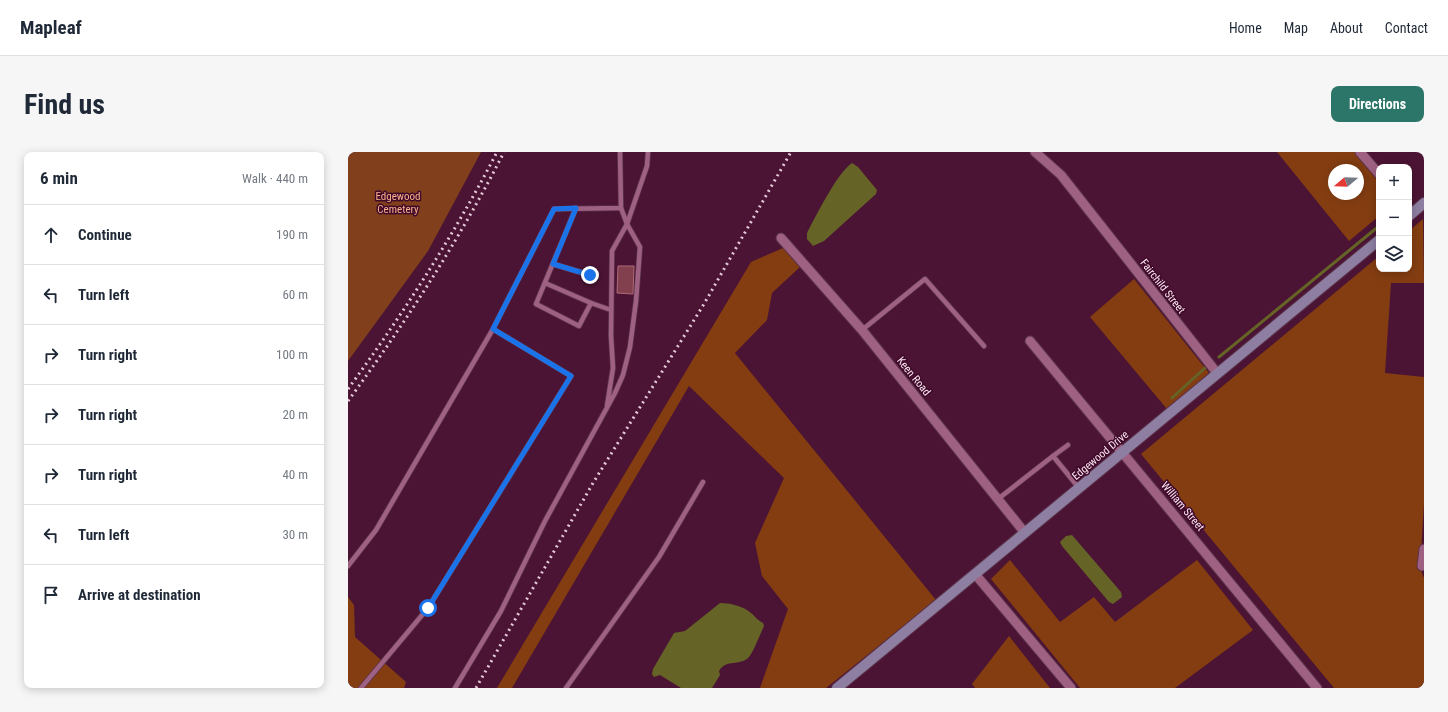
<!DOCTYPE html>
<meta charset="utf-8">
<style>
:root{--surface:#fff;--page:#f6f6f7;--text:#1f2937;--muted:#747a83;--line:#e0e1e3;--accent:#2b7668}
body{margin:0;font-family:"Roboto Condensed",sans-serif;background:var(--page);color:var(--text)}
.controls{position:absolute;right:12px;top:12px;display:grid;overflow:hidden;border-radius:8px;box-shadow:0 2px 10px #0003}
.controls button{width:36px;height:36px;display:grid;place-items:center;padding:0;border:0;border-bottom:1px solid var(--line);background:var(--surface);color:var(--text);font:20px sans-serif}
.compass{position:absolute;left:980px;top:12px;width:36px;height:36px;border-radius:50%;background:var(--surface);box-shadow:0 2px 10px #0003;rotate:251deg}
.stop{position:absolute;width:12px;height:12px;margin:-9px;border:3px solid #1a73e8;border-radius:50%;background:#fff}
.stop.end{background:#1a73e8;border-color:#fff;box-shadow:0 1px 4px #0008}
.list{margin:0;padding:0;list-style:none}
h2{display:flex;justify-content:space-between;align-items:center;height:52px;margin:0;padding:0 16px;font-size:17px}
h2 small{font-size:13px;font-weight:400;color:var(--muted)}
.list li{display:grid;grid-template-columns:26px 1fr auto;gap:12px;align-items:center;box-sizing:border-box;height:60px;padding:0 16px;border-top:1px solid var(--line)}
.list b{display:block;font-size:15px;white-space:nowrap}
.list em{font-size:13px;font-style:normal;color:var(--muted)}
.icon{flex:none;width:22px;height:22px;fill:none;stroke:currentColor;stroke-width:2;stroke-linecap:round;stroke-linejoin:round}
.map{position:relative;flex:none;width:1076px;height:536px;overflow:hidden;border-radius:8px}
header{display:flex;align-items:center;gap:24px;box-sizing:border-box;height:56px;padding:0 20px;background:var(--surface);border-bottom:1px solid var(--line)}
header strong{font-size:19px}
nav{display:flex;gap:22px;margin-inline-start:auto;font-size:14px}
.intro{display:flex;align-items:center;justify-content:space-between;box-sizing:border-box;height:96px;padding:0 24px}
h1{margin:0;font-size:28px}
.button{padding:10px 18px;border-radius:8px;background:var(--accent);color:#fff;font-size:14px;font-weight:700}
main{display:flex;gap:24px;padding:0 24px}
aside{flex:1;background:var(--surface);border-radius:8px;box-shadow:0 2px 10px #0003}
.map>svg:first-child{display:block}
.green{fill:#81401b}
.forest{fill:#843d11;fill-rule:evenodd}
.water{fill:#656325}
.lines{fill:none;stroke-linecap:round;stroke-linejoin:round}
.stream{stroke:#656325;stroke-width:3}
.building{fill:#82404e;stroke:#b06a78}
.lane-casing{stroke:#5c334b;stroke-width:6}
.street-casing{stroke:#5c334b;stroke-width:11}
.secondary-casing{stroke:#5c334b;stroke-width:12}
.lane{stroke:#9f6182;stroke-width:4.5}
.street{stroke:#9f6182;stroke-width:9}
.secondary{stroke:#8e7fa2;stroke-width:10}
.rail{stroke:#e3c8d6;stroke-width:3;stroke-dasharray:2 4;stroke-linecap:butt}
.route{stroke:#1a73e8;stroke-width:5}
.labels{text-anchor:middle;stroke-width:3;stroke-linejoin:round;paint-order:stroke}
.park-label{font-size:11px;fill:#fdb28d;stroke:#3f092a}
.street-label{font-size:11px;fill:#fee8f3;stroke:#3f092a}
</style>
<header>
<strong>Mapleaf</strong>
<nav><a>Home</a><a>Map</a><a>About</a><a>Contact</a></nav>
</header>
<div class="intro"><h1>Find us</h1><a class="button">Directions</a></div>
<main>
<aside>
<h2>6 min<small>Walk · 440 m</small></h2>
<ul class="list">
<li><svg class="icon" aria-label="ahead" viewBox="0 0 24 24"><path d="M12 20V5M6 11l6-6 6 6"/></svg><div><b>Continue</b></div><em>190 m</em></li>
<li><svg class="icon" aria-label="left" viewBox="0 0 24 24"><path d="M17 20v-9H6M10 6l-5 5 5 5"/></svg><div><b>Turn left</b></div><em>60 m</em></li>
<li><svg class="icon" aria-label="right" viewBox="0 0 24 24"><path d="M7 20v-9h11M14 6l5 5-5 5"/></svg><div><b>Turn right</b></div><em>100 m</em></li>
<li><svg class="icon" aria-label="right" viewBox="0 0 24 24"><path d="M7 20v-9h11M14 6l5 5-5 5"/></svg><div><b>Turn right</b></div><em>20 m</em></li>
<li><svg class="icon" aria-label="right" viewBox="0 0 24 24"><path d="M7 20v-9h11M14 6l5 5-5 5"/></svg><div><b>Turn right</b></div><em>40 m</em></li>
<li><svg class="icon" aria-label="left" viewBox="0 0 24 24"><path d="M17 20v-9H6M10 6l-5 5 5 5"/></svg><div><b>Turn left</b></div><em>30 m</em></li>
<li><svg class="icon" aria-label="arrive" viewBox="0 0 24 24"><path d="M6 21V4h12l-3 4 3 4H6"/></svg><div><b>Arrive at destination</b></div></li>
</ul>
</aside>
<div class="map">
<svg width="1076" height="536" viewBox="0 0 1076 536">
<rect width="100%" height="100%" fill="#4b1434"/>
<polygon class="green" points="0,0 133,0 80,99 0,209"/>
<g class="forest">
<path d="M929,0H1008L1031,28V64L1001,89ZM986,18H1010V42H986Z"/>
<polygon points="1075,67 1076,131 1043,131 1037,221 1076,225 1076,352 1072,416 1076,426 1076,536 986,536 793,302 1031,104 1031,117 1061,117 1061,79"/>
<polygon points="435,96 452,115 424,141 419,168 387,201 588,448 478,536 412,536 440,457 414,424 407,391 436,326 341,234 164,536 149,536 403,110"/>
<polygon points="786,127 861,221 819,257 742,165"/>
<polygon points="662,408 712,470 746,445 767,470 849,408 905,478 827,536 732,536 643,427"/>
<polygon points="0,445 6,453 7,485 58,530 56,536 0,536"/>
<polygon points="661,484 702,536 627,536 624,532"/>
</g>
<g class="water">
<path d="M504,11L510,15L529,38L528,42L476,89L465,94L459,87V81C468,64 489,21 504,11Z"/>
<polygon points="724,383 773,440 774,445 765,452 761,450 714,394 712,390 718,384"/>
<path d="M372,451C382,451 395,454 403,461C408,465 409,468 415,471L416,474C412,482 406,499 401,505C391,515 379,506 371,519L372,523L364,536H333L312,523L306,525L304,522L305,517L326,481L337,479Z"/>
</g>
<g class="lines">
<g class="stream">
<polyline points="871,205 1031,74"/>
<polyline points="824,246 858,215"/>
</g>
</g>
<polygon class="building" points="270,114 286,114 285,142 269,141"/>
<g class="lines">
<defs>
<g id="lane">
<polyline points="228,56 188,152 231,174 243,151 263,158"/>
<polyline points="273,56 279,72"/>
<polyline points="279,72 299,14 300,0"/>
<polyline points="205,112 242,123"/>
<polyline points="197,131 243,151"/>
<polyline points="514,178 577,127 636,194"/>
<polyline points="705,304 720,293"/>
<polyline points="650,347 705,304 731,336"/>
<polyline points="0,414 28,378 145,177 206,57 273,56 272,0"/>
<polyline points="13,536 80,456 223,224 145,177"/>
<polyline points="107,536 153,459 197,369 267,241 275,223 282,195 288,149 292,95 279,72 264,99 263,184 265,216 259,254"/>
<polyline points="218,536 311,405 355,330"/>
</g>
<g id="street">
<polyline points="687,0 713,23 869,221"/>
<polyline points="1012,0 1031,22"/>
<polyline points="433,86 514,178 677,381"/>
<polyline points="682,189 969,536"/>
<polyline points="1074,414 1076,397"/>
<polyline points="627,422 723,536"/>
</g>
<g id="secondary">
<polyline points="1061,64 1076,51"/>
<polyline points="489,536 1031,88"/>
</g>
</defs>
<use href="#lane" class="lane-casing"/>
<use href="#street" class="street-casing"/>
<use href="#secondary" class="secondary-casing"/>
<use href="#lane" class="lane"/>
<use href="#street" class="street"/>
<use href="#secondary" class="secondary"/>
<g class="rail">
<path d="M0,237C55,162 106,83 149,0"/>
<path d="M0,249C58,170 112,87 156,0"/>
<polyline points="128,536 245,331 356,152 443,0"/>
</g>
</g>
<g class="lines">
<polyline class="route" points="80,456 223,224 145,177 206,57 228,56 205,112 242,123"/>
</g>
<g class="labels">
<g class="park-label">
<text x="50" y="48">Edgewood<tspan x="50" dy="13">Cemetery</tspan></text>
</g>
<g class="street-label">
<text transform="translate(815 134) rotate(52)" y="4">Fairchild Street</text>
<text transform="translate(566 224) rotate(51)" y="4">Keen Road</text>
<text transform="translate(752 303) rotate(-40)" y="4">Edgewood Drive</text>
<text transform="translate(835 354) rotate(50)" y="4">William Street</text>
</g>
</g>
</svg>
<div class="controls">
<button>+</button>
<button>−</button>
<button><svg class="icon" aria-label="layers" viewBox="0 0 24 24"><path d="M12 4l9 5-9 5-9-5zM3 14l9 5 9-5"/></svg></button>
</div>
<svg class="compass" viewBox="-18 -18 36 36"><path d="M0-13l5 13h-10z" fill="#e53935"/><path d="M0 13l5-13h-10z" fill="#747a83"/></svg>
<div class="stop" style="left:80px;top:456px"></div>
<div class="stop end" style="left:242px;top:123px"></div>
</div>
</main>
